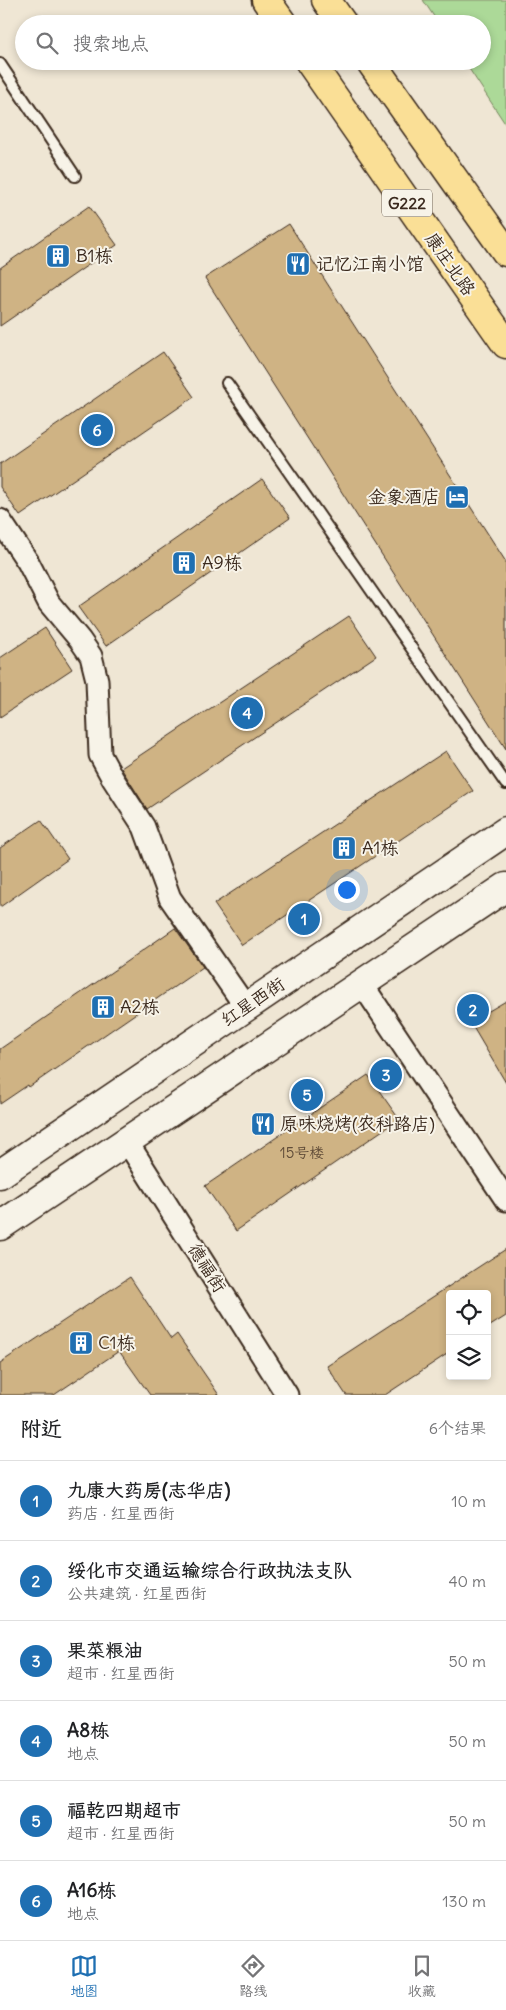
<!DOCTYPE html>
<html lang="zh">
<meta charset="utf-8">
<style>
:root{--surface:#fff;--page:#f2f2f2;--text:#202124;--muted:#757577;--line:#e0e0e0;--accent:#1f6fb2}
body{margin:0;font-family:Delius,"LXGW WenKai TC",sans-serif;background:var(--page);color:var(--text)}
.controls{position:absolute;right:15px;bottom:15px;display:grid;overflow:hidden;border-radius:5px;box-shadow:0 2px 8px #0003}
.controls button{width:45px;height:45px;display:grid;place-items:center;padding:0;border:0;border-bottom:1px solid var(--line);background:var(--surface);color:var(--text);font:25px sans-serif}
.you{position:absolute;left:346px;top:889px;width:18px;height:18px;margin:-12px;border:4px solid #fff;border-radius:50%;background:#1a73e8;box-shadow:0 0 0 8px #1a73e833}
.badge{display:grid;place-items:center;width:32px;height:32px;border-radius:50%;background:var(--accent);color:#fff;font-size:16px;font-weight:700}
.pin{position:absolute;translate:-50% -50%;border:2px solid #fff;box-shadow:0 1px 5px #0006}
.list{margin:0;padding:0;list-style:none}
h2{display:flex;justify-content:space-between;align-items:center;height:65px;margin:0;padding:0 20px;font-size:21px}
h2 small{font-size:16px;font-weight:400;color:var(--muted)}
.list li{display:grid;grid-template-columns:32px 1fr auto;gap:15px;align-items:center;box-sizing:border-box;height:80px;padding:0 20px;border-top:1px solid var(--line)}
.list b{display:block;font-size:19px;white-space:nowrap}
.list p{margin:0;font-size:16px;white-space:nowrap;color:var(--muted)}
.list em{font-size:16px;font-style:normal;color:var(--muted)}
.icon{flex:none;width:28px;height:28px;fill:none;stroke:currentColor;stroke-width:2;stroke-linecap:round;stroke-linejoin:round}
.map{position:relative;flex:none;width:506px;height:1395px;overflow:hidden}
.search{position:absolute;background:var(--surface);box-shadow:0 2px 8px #0003;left:15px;right:15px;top:15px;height:55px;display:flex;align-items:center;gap:12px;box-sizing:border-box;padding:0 18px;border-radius:28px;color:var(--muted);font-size:19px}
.sheet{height:545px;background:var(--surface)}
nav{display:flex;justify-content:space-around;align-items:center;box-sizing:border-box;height:70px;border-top:1px solid var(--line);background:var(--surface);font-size:14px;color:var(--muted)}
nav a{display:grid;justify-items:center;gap:2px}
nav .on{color:var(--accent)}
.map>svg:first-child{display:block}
.green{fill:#acd998;stroke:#74825b}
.building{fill:#cfb384;stroke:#3b2a1e}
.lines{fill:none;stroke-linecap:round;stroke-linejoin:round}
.lane-casing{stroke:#3b2a1e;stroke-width:14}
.street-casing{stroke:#3b2a1e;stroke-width:25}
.secondary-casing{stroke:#3b2a1e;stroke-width:31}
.highway-casing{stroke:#3b2a1e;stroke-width:31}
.lane{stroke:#f7f3e8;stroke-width:10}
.street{stroke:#f7f3e8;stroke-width:21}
.secondary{stroke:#f7f3e8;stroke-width:28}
.highway{stroke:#fadf96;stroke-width:28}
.labels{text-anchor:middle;stroke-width:4;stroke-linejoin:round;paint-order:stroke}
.number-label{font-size:15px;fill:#604c38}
.shield{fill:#f7f3e8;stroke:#73665b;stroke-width:1}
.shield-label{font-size:16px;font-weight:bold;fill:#3b2a1e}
.poi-label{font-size:18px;fill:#3b2a1e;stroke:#f7f3e8;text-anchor:start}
.street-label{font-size:18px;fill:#3b2a1e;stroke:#f7f3e8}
</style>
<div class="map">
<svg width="506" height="1395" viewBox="0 0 506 1395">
<rect width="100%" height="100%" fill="#efe6d4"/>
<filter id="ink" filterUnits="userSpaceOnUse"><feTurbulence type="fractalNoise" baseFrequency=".02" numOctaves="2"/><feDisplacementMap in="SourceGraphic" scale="10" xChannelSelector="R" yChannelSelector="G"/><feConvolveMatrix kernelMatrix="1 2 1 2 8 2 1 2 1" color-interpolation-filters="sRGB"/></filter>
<g filter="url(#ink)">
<polygon class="green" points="423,0 506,0 506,125 464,61 482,61 482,24 439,24"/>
<g class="building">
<polygon points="89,206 117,245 0,326 0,268"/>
<polygon points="289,224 506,562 506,749 205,278"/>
<polygon points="163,352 194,397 20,516 0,487 0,464"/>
<polygon points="262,479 290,518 106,646 78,607"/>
<polygon points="349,616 376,656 147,809 121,768"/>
<polygon points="45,628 72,669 0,717 0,658"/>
<polygon points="446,751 473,791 242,945 214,904"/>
<polygon points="41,820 68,859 0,907 0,848"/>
<polygon points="175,928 203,967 29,1087 28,1085 0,1104 0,1049"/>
<polygon points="506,1001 506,1083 470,1022"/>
<polygon points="368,1075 399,1119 236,1231 205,1186"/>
<polygon points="506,1249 506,1316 487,1328 487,1294 450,1294 450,1352 385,1395 346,1395 327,1366"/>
<polygon points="130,1277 171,1339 177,1334 219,1395 150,1395 119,1351 54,1395 0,1395 0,1363"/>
</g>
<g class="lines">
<defs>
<g id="lane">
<polyline points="0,64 75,176"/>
<polyline points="227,383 506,784"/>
</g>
<g id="street">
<polyline points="0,520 28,562 49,603 80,640 91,656 97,680 100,755 113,779 144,827 170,898 245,1006"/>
<polyline points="362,984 506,1200"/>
<polyline points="126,1140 287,1395"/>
</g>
<g id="secondary">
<polyline points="0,1174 506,831"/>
<polyline points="0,1226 506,887"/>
</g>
<g id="highway">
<polyline points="266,0 283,24"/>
<polyline points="326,0 343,24"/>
<polyline points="309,61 506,344"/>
<polyline points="370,61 506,252"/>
</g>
</defs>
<use href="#lane" class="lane-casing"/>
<use href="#street" class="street-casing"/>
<use href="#secondary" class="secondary-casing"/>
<use href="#highway" class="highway-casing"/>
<use href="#lane" class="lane"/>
<use href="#street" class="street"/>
<use href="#secondary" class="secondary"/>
<use href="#highway" class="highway"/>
</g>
</g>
<defs>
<symbol id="building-square" viewBox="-11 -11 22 22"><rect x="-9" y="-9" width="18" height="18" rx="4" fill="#1f6fb2" stroke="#f7f3e8"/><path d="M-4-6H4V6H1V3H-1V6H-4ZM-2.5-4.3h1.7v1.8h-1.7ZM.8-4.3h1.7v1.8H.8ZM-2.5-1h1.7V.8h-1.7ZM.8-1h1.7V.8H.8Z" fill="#fff"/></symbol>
<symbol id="restaurant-square" viewBox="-11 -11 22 22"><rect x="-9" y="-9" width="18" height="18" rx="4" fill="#1f6fb2" stroke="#f7f3e8"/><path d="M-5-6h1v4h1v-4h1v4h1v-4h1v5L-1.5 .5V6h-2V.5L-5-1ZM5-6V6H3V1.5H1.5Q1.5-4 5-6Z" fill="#fff"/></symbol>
<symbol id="hotel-square" viewBox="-11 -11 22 22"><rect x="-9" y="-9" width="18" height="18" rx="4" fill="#1f6fb2" stroke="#f7f3e8"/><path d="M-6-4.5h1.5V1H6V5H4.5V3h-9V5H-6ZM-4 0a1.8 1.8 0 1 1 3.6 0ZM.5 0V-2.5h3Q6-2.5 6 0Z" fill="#fff"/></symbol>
</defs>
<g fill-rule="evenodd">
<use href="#building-square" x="44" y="242" width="28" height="28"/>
<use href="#restaurant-square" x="284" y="250" width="28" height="28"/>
<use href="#hotel-square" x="443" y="483" width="28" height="28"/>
<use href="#building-square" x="170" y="549" width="28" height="28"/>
<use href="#building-square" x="330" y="834" width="28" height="28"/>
<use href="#building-square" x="89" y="993" width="28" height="28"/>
<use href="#restaurant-square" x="249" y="1110" width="28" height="28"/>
<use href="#building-square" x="67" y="1329" width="28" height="28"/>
</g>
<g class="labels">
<g class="number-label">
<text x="302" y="1158">15号楼</text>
</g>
<rect class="shield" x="382" y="189.5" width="50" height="27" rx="4"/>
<g class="shield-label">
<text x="407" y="209">G222</text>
</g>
<g class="poi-label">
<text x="76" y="262">B1栋</text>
<text x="316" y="270">记忆江南小馆</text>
<text x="440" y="503" text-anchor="end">金象酒店</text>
<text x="202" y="569">A9栋</text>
<text x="362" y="854">A1栋</text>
<text x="120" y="1013">A2栋</text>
<text x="280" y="1130">原味烧烤(农科路店)</text>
<text x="98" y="1349">C1栋</text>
</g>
<g class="street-label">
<text transform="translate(450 264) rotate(55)" y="6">康庄北路</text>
<text transform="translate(253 1002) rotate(-34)" y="6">红星西街</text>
<text transform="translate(207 1268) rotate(58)" y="6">德福街</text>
</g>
</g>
</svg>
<div class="controls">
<button><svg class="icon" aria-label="locate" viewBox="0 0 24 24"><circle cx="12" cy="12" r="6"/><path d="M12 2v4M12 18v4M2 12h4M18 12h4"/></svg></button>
<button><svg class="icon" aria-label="layers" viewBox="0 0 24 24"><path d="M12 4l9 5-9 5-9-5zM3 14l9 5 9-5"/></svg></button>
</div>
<div class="you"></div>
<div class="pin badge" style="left:304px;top:919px">1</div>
<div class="pin badge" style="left:473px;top:1010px">2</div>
<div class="pin badge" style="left:386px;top:1075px">3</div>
<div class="pin badge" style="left:247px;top:713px">4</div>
<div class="pin badge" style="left:307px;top:1095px">5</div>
<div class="pin badge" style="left:97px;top:430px">6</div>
<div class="search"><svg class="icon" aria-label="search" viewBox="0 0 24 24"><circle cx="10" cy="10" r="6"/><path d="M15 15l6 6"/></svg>搜索地点</div>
</div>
<section class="sheet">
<h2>附近<small>6个结果</small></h2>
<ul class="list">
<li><span class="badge">1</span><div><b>九康大药房(志华店)</b><p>药店 · 红星西街</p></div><em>10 m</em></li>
<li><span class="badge">2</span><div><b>绥化市交通运输综合行政执法支队</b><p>公共建筑 · 红星西街</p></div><em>40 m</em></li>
<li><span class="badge">3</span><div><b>果菜粮油</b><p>超市 · 红星西街</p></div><em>50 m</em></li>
<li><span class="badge">4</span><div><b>A8栋</b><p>地点</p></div><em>50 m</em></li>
<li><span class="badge">5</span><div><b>福乾四期超市</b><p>超市 · 红星西街</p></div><em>50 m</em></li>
<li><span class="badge">6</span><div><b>A16栋</b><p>地点</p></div><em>130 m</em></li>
</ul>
</section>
<nav>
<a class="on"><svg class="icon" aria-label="map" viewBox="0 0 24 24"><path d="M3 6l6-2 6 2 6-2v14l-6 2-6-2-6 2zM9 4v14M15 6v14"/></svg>地图</a>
<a><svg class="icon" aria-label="directions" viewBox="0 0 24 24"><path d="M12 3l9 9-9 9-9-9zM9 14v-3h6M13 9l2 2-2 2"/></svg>路线</a>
<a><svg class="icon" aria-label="saved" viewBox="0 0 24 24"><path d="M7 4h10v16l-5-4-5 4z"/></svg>收藏</a>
</nav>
